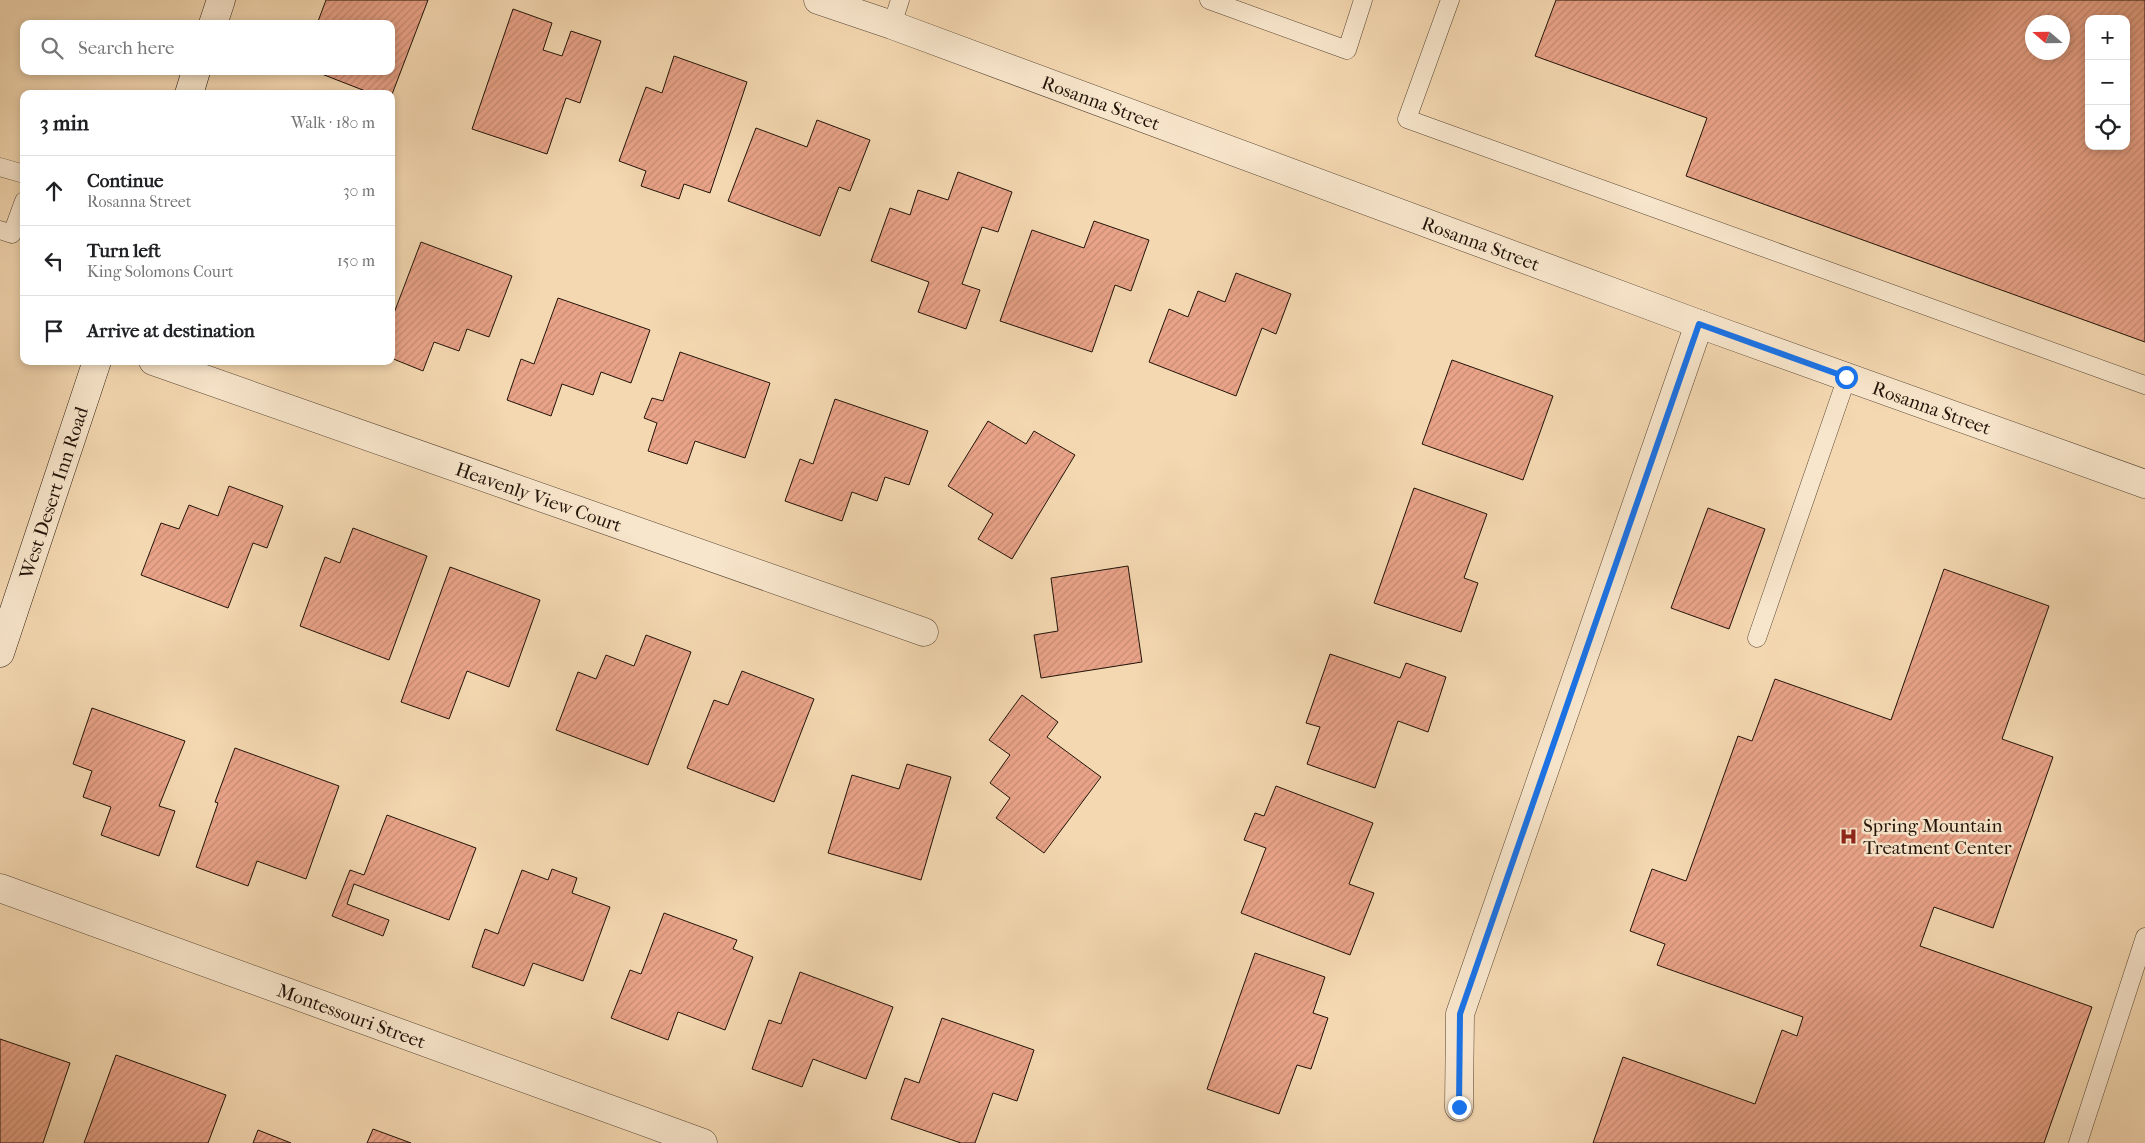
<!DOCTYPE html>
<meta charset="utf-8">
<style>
:root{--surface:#fff;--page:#f6f6f6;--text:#202124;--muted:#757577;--line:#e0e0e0}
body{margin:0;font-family:"IM FELL French Canon",serif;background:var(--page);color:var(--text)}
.controls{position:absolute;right:15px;top:15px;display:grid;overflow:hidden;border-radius:10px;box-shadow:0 2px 8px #0003}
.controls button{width:45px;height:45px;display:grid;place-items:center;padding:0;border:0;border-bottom:1px solid var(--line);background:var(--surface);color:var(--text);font:25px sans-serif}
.compass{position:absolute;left:2025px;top:15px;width:45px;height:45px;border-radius:50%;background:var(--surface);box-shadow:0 2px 8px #0003;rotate:290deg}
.stop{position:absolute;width:15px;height:15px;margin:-11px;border:4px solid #1a73e8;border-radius:50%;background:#fff}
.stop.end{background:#1a73e8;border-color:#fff;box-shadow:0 1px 5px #0008}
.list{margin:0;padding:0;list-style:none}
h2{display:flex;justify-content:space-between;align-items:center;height:65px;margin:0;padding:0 20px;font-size:21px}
h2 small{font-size:16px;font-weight:400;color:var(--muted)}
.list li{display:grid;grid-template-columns:32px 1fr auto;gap:15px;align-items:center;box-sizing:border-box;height:70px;padding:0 20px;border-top:1px solid var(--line)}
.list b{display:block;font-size:19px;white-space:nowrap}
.list p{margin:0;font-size:16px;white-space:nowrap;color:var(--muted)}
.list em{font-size:16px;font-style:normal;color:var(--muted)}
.icon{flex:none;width:28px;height:28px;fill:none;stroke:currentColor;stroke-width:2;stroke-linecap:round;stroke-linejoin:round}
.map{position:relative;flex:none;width:2145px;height:1143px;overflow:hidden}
.search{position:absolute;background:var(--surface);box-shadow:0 2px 8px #0003;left:20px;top:20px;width:375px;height:55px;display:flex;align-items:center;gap:12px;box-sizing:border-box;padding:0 18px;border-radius:10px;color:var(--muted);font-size:19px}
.panel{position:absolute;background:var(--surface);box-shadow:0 2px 8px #0003;left:20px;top:90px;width:375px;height:275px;border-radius:10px}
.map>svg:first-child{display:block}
.building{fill:url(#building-hatch);stroke:#211308;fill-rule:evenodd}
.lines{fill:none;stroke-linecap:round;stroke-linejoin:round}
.lane-casing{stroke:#564432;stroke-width:19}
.street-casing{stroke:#564432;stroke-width:29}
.secondary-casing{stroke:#211308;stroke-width:29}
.lane{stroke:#f8e6cc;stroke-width:18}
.street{stroke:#f8e6cc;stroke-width:28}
.secondary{stroke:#f8e6cc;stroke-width:28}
.route{stroke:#1a73e8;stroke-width:6}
.labels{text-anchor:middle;stroke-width:5;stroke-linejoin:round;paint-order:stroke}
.street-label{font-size:19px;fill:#211308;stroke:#f8e6cc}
.poi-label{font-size:19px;fill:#211308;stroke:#f8e6cc;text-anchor:start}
</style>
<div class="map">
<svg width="2145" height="1143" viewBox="0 0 2145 1143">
<defs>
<pattern id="building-hatch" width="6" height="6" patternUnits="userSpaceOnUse" patternTransform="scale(1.25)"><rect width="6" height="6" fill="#e9a388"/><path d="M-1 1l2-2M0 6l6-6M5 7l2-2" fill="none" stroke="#c88b74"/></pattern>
</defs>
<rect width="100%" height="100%" fill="#f4d8b1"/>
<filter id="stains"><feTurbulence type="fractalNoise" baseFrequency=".004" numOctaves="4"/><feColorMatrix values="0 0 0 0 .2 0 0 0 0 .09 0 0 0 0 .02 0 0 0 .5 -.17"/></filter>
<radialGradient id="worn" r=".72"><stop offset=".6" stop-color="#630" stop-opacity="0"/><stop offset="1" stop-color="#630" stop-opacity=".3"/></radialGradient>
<g class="building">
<polygon points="326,0 428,0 391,97 391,94 373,94 314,71 391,71 391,24 317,24"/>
<path d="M1556,0H2145V342L1686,176L1707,118L1535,56ZM2089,19H2126V146H2089ZM2032,22H2062V52H2032Z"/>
<polygon points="513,9 552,23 543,50 562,56 571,31 601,41 580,103 566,98 547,154 472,129"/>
<polygon points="674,56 747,82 710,193 684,184 679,199 641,186 646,171 619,161 646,87 662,93"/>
<polygon points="817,120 870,140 850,191 839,187 820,236 728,201 756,128 807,147"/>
<polygon points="958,172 1012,192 998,232 982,227 962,284 980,290 966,329 918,312 929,282 871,261 890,208 910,215 918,190 948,200"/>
<polygon points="1094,221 1149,240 1131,291 1115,285 1092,352 1000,321 1032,230 1084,248"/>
<polygon points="421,242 512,276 489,337 467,329 459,351 434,342 423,371 391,358 391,312 394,313"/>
<polygon points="1236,273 1291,294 1276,334 1262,328 1236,396 1149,362 1169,309 1188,317 1198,291 1225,302"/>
<polygon points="558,298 650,330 631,383 601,372 593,395 562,384 551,416 507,400 521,359 534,364"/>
<polygon points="680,352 770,383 745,458 695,441 687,464 648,451 657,423 644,418 652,398 663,401"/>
<polygon points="1452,360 1553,396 1523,480 1422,444"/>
<polygon points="835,399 928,431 909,485 885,477 877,501 852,492 842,521 785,501 800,459 813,464"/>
<polygon points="988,421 1026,444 1034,431 1075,455 1012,559 978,539 993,514 948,486"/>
<polygon points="229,486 283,506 267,548 253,543 228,608 141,575 161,523 179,529 189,505 218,516"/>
<polygon points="1414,488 1487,514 1464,578 1478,583 1461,632 1374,603"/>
<polygon points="1708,508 1765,529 1729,629 1671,608"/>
<polygon points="353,528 427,556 389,660 300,626 325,557 340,563"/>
<polygon points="1128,566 1142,662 1041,678 1034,635 1058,631 1051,578"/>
<polygon points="450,567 540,600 509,687 467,671 449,719 401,702"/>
<polygon points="1944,569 2049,606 2002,739 2053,757 1993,928 1934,907 1920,946 2092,1007 2044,1143 1593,1143 1623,1057 1755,1104 1782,1030 1797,1036 1803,1017 1657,965 1665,944 1630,931 1652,869 1686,881 1738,736 1752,741 1775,679 1891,720"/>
<polygon points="646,635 691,652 648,765 556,730 578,672 596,679 606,655 634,666"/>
<polygon points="1330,654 1400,678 1406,663 1446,677 1428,732 1398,721 1375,788 1307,764 1320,727 1306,723"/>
<polygon points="742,671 814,699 774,802 687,768 714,700 728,705"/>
<polygon points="1022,695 1058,722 1047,737 1101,777 1044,853 996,818 1010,798 990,783 1010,755 989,740"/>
<polygon points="92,708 185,741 159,806 175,811 159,856 101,835 111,807 83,797 92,771 73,764"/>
<polygon points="235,748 339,786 306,879 257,861 248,886 196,867 218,803 215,802"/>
<polygon points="907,764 951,777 921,880 828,853 852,775 899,789"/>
<polygon points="1276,786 1373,823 1349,884 1374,893 1350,955 1241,913 1266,848 1244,840 1255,813 1264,816"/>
<polygon points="387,815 476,848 449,920 354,884 347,904 389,920 383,936 332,916 350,870 364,875"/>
<polygon points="552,869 577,878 572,893 610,907 583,981 533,963 524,986 472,967 485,929 498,934 522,870 548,880"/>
<polygon points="664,913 737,940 733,949 753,957 725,1030 678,1012 668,1040 611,1018 630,970 641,974"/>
<polygon points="1255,953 1325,977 1313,1013 1328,1018 1311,1069 1297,1065 1279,1114 1207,1089"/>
<polygon points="800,972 893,1007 866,1079 813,1059 802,1087 752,1069 769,1020 781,1024"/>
<polygon points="942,1018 1034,1050 1017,1101 993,1093 975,1143 961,1143 891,1119 905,1078 919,1083"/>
<polygon points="0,1039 70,1063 43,1143 0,1143"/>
<polygon points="116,1055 226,1095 208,1143 84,1143"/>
<polygon points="373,1129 411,1143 367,1143"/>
<polygon points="258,1130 291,1143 253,1143"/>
</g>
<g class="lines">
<defs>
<g id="lane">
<polyline points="1209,0 1347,50 1363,0"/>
<polyline points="1450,0 1407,119 2145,385"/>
<polyline points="892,25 900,0"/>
<polyline points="0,167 24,174"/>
<polyline points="0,230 12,234 24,201"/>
<polyline points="1757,638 1847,377"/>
<polyline points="2078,1143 2145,937"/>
</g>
<g id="street">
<path id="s1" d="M818,0L892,25L1699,324L2145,484"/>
<path id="s2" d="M153,361L924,632"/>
<path id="s3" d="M0,888L703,1143"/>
<polyline points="1459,1107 1460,1014 1699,324"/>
</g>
<g id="secondary">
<polyline points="213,24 221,0"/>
<polyline points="189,94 196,71"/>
<path id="s4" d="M0,653L97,361"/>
</g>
</defs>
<use href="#lane" class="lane-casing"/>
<use href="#street" class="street-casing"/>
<use href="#secondary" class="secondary-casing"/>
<use href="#lane" class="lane"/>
<use href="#street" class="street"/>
<use href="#secondary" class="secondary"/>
</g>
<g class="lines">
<polyline class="route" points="1459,1107 1460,1014 1699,324 1846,377"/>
</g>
<defs>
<symbol id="hospital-bare" viewBox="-9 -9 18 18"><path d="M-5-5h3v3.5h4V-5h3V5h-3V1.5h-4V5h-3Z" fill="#8f2418" stroke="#f8e6cc" stroke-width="2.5" paint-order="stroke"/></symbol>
</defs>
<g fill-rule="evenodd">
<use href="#hospital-bare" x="1836" y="824" width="25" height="25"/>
</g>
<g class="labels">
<g class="street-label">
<text dy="7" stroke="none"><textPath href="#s1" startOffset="301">Rosanna Street</textPath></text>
<text dy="7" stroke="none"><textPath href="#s1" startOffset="706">Rosanna Street</textPath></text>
<text dy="7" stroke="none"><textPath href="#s1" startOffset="1186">Rosanna Street</textPath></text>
<text dy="7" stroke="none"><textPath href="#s4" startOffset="169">West Desert Inn Road</textPath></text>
<text dy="7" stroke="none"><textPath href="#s2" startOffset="409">Heavenly View Court</textPath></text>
<text dy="7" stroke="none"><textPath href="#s3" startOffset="374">Montessouri Street</textPath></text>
</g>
<g class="poi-label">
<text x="1863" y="832">Spring Mountain<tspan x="1863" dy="22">Treatment Center</tspan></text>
</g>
</g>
<rect width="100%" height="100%" filter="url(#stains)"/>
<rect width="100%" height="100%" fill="url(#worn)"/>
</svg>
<div class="controls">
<button>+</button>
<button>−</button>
<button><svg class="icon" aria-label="locate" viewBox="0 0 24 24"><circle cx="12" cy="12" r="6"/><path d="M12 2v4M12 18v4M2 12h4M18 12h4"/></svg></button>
</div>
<svg class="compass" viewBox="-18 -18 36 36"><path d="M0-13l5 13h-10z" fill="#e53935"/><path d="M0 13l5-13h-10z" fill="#757577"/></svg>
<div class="stop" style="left:1846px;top:377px"></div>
<div class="stop end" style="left:1459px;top:1107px"></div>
<div class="search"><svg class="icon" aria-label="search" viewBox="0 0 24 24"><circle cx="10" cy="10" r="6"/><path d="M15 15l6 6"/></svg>Search here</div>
<section class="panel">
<h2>3 min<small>Walk · 180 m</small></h2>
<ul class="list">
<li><svg class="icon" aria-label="ahead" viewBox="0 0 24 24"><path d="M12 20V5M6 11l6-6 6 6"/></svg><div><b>Continue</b><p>Rosanna Street</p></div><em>30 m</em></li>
<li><svg class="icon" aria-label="left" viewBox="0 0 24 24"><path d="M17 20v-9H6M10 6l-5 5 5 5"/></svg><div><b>Turn left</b><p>King Solomons Court</p></div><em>150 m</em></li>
<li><svg class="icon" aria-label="arrive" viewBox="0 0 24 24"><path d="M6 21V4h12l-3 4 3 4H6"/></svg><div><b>Arrive at destination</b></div></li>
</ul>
</section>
</div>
